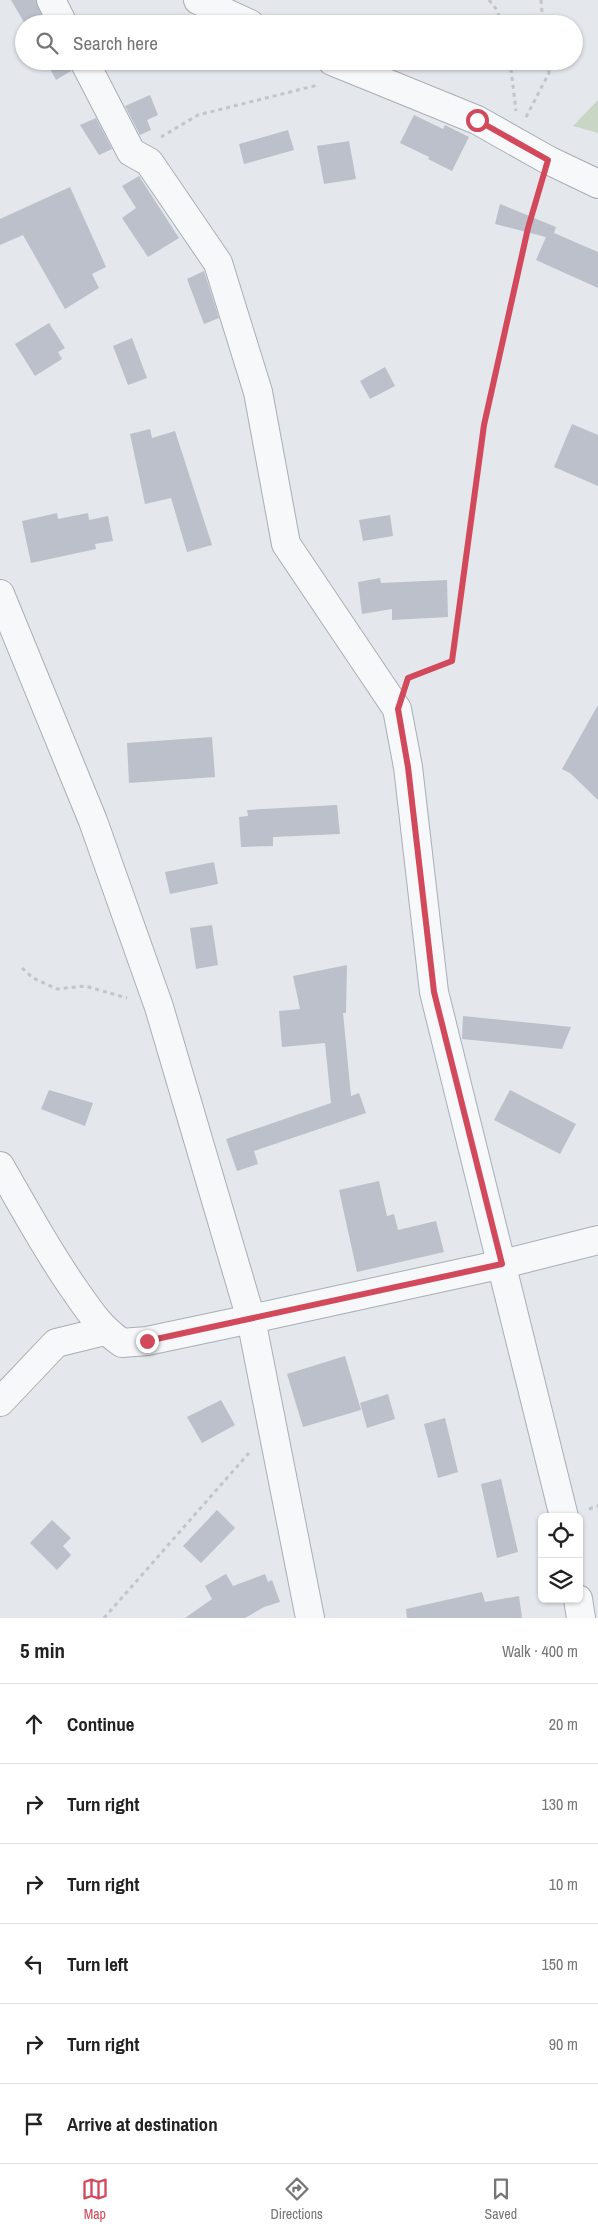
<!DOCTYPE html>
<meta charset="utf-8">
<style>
:root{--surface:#fff;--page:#f6f6f6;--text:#222;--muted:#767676;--line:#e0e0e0;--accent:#d1495b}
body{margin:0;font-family:"Archivo Narrow",sans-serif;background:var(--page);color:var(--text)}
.controls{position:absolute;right:15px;bottom:15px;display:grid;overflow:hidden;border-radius:8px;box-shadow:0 1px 4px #0004}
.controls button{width:45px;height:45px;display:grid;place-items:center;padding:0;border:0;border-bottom:1px solid var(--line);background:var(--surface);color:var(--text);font:25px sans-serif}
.stop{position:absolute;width:15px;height:15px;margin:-11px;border:4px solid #d1495b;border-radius:50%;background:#fff}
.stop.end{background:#d1495b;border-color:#fff;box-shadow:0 1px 5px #0008}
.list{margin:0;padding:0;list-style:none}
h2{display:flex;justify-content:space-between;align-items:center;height:65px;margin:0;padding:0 20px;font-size:21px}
h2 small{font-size:16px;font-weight:400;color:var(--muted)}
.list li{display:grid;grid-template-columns:32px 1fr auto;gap:15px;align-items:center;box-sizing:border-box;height:80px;padding:0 20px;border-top:1px solid var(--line)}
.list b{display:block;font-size:19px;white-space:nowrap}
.list em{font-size:16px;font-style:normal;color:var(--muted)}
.icon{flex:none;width:28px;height:28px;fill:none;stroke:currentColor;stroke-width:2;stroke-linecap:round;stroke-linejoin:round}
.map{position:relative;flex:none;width:598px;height:1618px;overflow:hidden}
.search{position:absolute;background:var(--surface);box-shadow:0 1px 4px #0004;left:15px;right:15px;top:15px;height:55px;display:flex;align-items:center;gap:12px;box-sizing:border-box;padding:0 18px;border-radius:28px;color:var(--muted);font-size:19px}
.sheet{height:545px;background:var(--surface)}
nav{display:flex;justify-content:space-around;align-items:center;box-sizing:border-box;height:70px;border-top:1px solid var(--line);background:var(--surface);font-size:14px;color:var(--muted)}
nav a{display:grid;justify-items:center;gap:2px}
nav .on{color:var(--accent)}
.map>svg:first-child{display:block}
.green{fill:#c9d6c5}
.building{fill:#bbc0ca}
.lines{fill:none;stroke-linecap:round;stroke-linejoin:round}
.street-casing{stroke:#a9aeb7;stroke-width:30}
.path{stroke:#c2c5cb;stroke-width:3;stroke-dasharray:4 4;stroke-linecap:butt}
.street{stroke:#f7f8fa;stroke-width:28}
.route{stroke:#d1495b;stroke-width:6}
</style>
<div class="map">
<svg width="598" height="1618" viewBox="0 0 598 1618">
<rect width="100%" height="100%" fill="#e4e7ec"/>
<polygon class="green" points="598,100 598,133 573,126"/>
<g class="building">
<polygon points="11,0 36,0 45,24 25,24"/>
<polygon points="46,61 69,61 71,71 56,80"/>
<polygon points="150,95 158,115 147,120 151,130 140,135 125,106"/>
<polygon points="414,115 443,129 445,125 469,137 452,171 428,159 429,157 400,143"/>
<polygon points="96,118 112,149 99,155 80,125"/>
<polygon points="288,130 294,150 244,164 239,144"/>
<polygon points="349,141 356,179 324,184 317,146"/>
<polygon points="139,176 179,238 148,257 122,218 136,208 122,186"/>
<polygon points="70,187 106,267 92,274 99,288 65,309 23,235 0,245 0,219"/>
<polygon points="500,204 556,227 554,233 598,252 598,288 536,260 546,237 495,224"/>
<polygon points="204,271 219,318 204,324 187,279"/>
<polygon points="49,323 65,348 58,352 62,359 35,376 15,344"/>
<polygon points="132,338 147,378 128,385 113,346"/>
<polygon points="385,367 395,386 370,399 360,381"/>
<polygon points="572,424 598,435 598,486 554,467"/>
<polygon points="150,429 152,438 175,431 212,545 187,552 171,498 145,504 130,434"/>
<polygon points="57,513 58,519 88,513 89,520 108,516 113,541 95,544 96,549 31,563 22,521"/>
<polygon points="390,515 393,536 363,541 359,520"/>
<polygon points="380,578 381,583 447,580 448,617 392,620 392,609 362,614 358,582"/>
<polygon points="598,705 598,800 570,773 562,769"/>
<polygon points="212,737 215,777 129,783 127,743"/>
<polygon points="337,805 340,834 273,837 273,846 241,847 239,817 248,816 247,810"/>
<polygon points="214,862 218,884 170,894 165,872"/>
<polygon points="212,925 218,965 196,969 190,928"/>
<polygon points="347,965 346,1013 343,1013 351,1096 359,1093 366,1113 254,1151 258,1164 237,1171 226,1139 331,1103 325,1043 282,1047 279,1011 300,1009 293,976"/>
<polygon points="463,1016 571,1027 562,1049 462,1039"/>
<polygon points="49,1090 93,1103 85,1126 41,1109"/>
<polygon points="510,1090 576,1124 560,1154 494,1120"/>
<polygon points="379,1181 387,1216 394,1214 398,1230 436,1221 444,1252 357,1272 339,1190"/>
<polygon points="345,1356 361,1410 303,1427 287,1374"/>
<polygon points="388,1394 395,1419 367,1428 360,1403"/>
<polygon points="221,1400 235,1425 202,1443 187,1417"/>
<polygon points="445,1418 458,1472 438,1478 424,1424"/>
<polygon points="501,1479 518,1552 497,1558 481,1484"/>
<polygon points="217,1510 235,1528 201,1563 183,1546"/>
<polygon points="52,1520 71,1538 63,1546 71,1555 57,1570 30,1543"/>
<polygon points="226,1574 233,1586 265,1574 268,1582 272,1580 280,1602 264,1607 245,1618 185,1618 212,1599 205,1586"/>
<polygon points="482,1592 485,1602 519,1596 522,1618 407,1618 406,1609"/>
</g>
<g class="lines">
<defs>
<g id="street">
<polyline points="51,0 63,24"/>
<polyline points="198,0 250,24"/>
<polyline points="84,61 131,152 149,162 218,263 258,392 286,544 397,709 408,767 434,992 564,1517"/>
<polyline points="332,61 477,120 548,160 598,184"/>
<path d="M0,594L93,821L159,1007L251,1319L147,1341L122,1343C99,1327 88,1309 72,1286C45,1247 23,1206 0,1166"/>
<polyline points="0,1402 56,1343 105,1331"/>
<polyline points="578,1599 581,1618"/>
<polyline points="310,1618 251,1319 503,1264 598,1240"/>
</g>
</defs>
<use href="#street" class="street-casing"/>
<g class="path">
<polyline points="489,0 497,10 501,24"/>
<polyline points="541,0 543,24"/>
<polyline points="510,61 516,111"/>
<polyline points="526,117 549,73 547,61"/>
<polyline points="161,137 198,115 318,85"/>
<polyline points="408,678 452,661 484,425 529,228 541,186"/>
<polyline points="22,968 33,978 57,989 85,986 127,998"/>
<polyline points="589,1509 598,1506"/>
<polyline points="104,1618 249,1453"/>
</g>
<use href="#street" class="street"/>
</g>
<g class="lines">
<polyline class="route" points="147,1341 502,1264 434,992 408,767 398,709 408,678 452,661 484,425 528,228 548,160 477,120"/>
</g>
</svg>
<div class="controls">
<button><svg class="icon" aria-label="locate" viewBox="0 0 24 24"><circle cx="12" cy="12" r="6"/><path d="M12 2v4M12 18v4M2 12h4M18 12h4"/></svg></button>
<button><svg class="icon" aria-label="layers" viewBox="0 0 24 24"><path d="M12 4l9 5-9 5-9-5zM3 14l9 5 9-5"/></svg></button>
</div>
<div class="stop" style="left:477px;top:120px"></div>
<div class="stop end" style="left:147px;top:1341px"></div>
<div class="search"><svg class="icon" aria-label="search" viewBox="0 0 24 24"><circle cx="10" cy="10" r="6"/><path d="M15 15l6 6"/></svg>Search here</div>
</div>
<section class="sheet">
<h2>5 min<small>Walk · 400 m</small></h2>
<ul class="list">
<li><svg class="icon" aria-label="ahead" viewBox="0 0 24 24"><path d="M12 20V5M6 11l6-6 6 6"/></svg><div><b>Continue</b></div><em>20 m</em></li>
<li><svg class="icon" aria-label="right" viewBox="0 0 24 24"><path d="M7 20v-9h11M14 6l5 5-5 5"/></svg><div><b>Turn right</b></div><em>130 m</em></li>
<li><svg class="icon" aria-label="right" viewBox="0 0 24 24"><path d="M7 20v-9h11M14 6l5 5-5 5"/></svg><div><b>Turn right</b></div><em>10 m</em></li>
<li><svg class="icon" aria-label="left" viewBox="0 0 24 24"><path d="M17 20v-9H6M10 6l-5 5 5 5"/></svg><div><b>Turn left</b></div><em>150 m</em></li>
<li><svg class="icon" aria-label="right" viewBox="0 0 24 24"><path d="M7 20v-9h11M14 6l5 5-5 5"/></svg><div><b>Turn right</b></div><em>90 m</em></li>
<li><svg class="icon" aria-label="arrive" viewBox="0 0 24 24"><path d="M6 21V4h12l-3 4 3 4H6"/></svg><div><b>Arrive at destination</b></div></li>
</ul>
</section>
<nav>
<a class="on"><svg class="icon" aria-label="map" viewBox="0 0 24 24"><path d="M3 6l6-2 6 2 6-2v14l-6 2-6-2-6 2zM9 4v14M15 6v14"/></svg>Map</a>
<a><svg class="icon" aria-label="directions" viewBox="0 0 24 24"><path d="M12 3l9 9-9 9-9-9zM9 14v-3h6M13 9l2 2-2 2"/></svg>Directions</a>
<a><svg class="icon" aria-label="saved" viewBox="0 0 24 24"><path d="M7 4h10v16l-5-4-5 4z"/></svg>Saved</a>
</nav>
